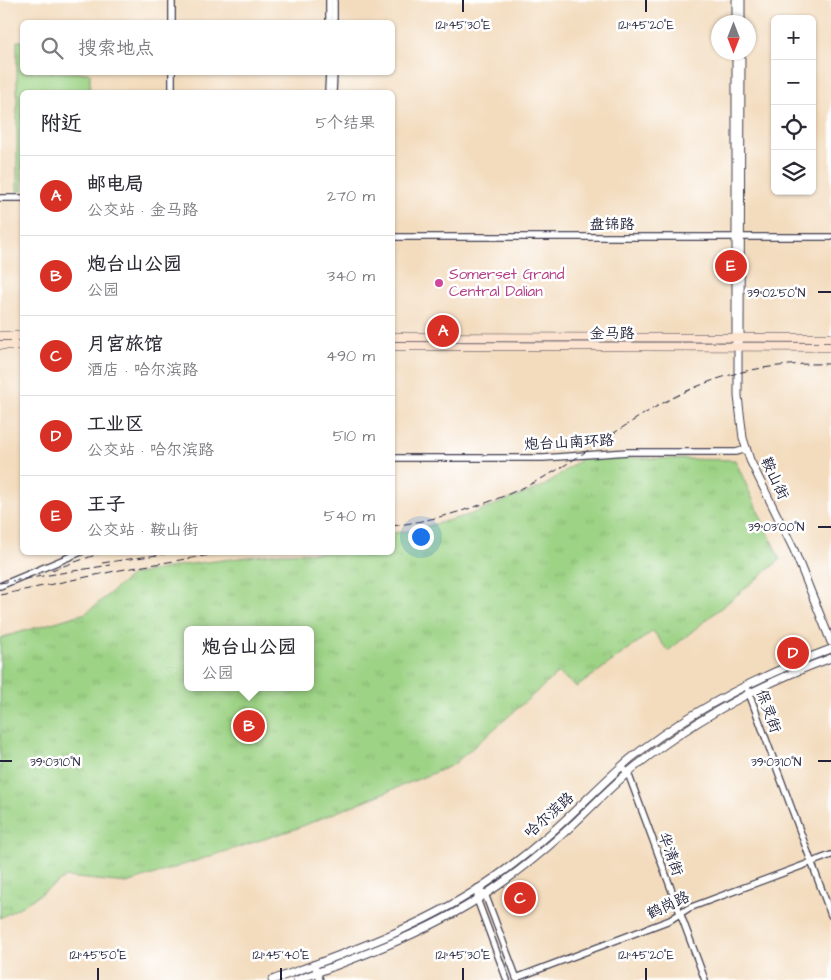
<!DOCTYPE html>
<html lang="zh">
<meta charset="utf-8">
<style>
:root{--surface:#fff;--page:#f2f2f3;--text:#2b2b33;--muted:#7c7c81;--line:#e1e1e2;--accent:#d93025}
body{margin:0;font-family:"Architects Daughter","LXGW WenKai TC",sans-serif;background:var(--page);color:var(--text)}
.controls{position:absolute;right:15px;top:15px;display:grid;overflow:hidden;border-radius:8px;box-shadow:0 1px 4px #0004}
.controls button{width:45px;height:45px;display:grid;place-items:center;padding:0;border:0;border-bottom:1px solid var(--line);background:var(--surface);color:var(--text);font:25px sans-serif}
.compass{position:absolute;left:711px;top:15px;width:45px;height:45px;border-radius:50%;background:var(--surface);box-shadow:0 1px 4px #0004;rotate:180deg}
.you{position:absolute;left:420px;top:536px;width:18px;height:18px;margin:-12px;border:4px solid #fff;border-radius:50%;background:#1a73e8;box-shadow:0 0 0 8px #1a73e833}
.badge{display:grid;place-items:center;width:32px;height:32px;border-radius:50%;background:var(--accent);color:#fff;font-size:16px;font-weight:700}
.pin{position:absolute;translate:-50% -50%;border:2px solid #fff;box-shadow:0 1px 5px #0006}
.popup{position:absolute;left:184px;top:626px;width:130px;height:65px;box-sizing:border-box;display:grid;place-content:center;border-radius:8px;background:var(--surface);filter:drop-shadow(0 1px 4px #0005);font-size:16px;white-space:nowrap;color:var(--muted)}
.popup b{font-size:19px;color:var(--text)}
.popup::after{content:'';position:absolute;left:50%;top:100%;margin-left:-10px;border:10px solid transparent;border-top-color:var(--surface)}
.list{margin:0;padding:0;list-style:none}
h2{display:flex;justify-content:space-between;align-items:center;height:65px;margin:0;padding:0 20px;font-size:21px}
h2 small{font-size:16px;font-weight:400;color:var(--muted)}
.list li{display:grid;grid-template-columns:32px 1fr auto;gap:15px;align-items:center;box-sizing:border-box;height:80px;padding:0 20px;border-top:1px solid var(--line)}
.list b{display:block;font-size:19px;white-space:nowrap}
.list p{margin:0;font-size:16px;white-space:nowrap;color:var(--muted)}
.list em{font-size:16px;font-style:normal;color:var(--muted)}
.icon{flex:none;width:28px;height:28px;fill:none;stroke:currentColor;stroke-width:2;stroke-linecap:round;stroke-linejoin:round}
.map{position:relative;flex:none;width:831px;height:980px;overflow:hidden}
.search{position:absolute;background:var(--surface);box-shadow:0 1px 4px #0004;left:20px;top:20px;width:375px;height:55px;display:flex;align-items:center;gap:12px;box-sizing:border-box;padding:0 18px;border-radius:8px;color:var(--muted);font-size:19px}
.panel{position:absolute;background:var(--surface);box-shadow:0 1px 4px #0004;left:20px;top:90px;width:375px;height:465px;border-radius:8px}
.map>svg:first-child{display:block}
.park{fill:url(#park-tufts);stroke:#607a60;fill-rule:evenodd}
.pitch{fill:#9dd385;stroke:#607a60}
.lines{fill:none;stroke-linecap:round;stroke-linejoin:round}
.minor-casing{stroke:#413e4f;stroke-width:8}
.tertiary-casing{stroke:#413e4f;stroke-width:9}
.secondary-casing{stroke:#413e4f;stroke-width:9}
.minor{stroke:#fff;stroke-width:5.5}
.tertiary{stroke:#fff;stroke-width:7}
.secondary{stroke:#fde4d1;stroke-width:8}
.rail{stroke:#22223b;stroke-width:1;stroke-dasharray:8 4;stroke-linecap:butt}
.ticks{fill:none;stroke:#22223b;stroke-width:2}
.hotel-dot{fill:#d1479c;stroke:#fff;stroke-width:2}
.labels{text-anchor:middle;stroke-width:5;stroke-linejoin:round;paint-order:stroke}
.street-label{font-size:15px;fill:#22223b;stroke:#fff}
.hotel-label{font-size:15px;fill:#b23c85;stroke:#fff;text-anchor:start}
.ticks-label{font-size:12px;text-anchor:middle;fill:#22223b;stroke:#fff;stroke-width:5;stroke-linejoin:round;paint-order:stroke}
</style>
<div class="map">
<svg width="831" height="980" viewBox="0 0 831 980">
<defs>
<pattern id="park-tufts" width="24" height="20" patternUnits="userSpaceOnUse" patternTransform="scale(1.25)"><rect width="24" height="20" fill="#9dd385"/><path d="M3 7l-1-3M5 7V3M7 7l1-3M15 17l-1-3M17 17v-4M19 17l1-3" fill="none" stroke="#87b574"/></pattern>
</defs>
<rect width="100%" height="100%" fill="#fff"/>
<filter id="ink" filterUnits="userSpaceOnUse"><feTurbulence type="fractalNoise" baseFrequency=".02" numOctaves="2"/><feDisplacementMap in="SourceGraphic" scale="10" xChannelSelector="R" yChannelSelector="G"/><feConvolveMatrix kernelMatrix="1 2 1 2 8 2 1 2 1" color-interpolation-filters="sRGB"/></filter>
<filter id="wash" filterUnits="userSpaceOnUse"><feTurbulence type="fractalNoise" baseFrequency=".0096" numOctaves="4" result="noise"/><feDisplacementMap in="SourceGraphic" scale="20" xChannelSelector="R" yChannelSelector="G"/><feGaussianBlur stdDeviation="1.12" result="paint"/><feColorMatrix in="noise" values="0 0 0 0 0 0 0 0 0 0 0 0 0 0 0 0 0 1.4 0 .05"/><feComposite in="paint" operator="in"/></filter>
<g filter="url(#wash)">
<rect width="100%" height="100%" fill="#f3dcbe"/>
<path class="park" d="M584,457L735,460L780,560L668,651L653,631L577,687L558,673L453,765L295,829L127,883L66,877L22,906L0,918V638L86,613L132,575L183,565L279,553L392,552L393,533L409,531L469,515L544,486ZM188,630H310V687H188Z"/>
<polygon class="pitch" points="17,41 22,41 22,72 90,73 90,92 22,92 22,191 17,191"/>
</g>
<g filter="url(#ink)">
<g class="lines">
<defs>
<g id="minor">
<polyline points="172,22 172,0"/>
<polyline points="329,22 329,0"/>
<polyline points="334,22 334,0"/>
<polyline points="172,92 172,72"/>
<polyline points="328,92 329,72"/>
<polyline points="333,92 334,72"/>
<polyline points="0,198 22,198"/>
<polyline points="392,237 831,237"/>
<polyline points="392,458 543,458 628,452 736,452 747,449"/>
<polyline points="0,586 81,552"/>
<polyline points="746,685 831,915"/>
<polyline points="622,767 628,773 705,980"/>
<polyline points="478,888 485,894 517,979"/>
<polyline points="478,888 477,899 507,980"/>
<polyline points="314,964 320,980"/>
<polyline points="516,978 670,920 689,908 831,855"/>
</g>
<g id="tertiary">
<polyline points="736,22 736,0"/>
<polyline points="741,22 741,0"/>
<polyline points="736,52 736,342"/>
<polyline points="741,52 740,338 738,347 738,396 743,438 750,460 794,550 831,642"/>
<path d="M272,980C349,952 426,926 494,878C514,864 534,848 553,831C579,808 603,782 630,759C691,710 758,676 831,649"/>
<path d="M297,980C367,954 437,929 499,885C519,871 539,855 558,838C585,815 608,788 636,766C695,719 760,684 831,658"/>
</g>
<g id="secondary">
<polyline points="0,336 22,336"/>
<polyline points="392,337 831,338"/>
<polyline points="0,345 22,345"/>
<polyline points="392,346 831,347"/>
</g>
</defs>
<use href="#minor" class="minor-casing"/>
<use href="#tertiary" class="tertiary-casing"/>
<use href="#secondary" class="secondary-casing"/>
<use href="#minor" class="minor"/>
<use href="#tertiary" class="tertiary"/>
<use href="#secondary" class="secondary"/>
<g class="rail">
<path d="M392,526C450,518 507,499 557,470C605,441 648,406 701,385C742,368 786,363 831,364"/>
<polyline points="102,563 178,552"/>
<polyline points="52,570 104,552"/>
<polyline points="0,583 110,565"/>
<polyline points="0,595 120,570 228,552"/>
</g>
</g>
</g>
<path class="ticks" d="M463,0V12M646,0V12M818,292H831M818,527H831M0,761H12M818,761H831M98,968V980M281,968V980M463,968V980M646,968V980"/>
<circle class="hotel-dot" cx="439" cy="283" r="5"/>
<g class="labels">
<g class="street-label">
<text x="612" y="229">盘锦路</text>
<text x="612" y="338">金马路</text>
<text transform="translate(569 442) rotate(-3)" y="5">炮台山南环路</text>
<text transform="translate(775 478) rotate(65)" y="5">鞍山街</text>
<text transform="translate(769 711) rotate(70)" y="5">保灵街</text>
<text transform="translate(549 815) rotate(-42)" y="5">哈尔滨路</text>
<text transform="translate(671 854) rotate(70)" y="5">华清街</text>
<text transform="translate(668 905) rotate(-25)" y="5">鹤岗路</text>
</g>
<g class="hotel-label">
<text x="449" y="279">Somerset Grand<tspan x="449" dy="17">Central Dalian</tspan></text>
</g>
</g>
<g class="ticks-label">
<text x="463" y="29">121°45'30"E</text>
<text x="646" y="29">121°45'20"E</text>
<text x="776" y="297">39°02'50"N</text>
<text x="776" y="531">39°03'00"N</text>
<text x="776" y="766">39°03'10"N</text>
<text x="55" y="766">39°03'10"N</text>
<text x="98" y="959">121°45'50"E</text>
<text x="281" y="959">121°45'40"E</text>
<text x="463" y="959">121°45'30"E</text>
<text x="646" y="959">121°45'20"E</text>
</g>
</svg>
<div class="controls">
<button>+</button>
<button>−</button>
<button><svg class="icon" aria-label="locate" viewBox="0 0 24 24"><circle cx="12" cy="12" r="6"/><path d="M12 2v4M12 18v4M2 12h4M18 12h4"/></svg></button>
<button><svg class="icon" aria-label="layers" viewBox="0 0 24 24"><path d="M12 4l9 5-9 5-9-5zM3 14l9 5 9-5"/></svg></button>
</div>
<svg class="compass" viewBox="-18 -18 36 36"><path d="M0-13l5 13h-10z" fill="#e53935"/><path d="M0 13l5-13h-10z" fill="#7c7c81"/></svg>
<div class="you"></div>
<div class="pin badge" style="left:443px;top:331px">A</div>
<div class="pin badge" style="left:249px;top:726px">B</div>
<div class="popup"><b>炮台山公园</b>公园</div>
<div class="pin badge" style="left:520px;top:898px">C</div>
<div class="pin badge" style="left:793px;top:653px">D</div>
<div class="pin badge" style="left:731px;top:266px">E</div>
<div class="search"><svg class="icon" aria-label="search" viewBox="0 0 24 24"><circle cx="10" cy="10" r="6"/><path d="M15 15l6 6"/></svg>搜索地点</div>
<section class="panel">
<h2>附近<small>5个结果</small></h2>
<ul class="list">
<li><span class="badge">A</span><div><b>邮电局</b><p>公交站 · 金马路</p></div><em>270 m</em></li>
<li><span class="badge">B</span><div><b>炮台山公园</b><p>公园</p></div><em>340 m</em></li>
<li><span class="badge">C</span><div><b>月宫旅馆</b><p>酒店 · 哈尔滨路</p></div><em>490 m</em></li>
<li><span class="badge">D</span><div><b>工业区</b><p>公交站 · 哈尔滨路</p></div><em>510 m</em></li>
<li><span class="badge">E</span><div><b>王子</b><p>公交站 · 鞍山街</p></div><em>540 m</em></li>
</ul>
</section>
</div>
